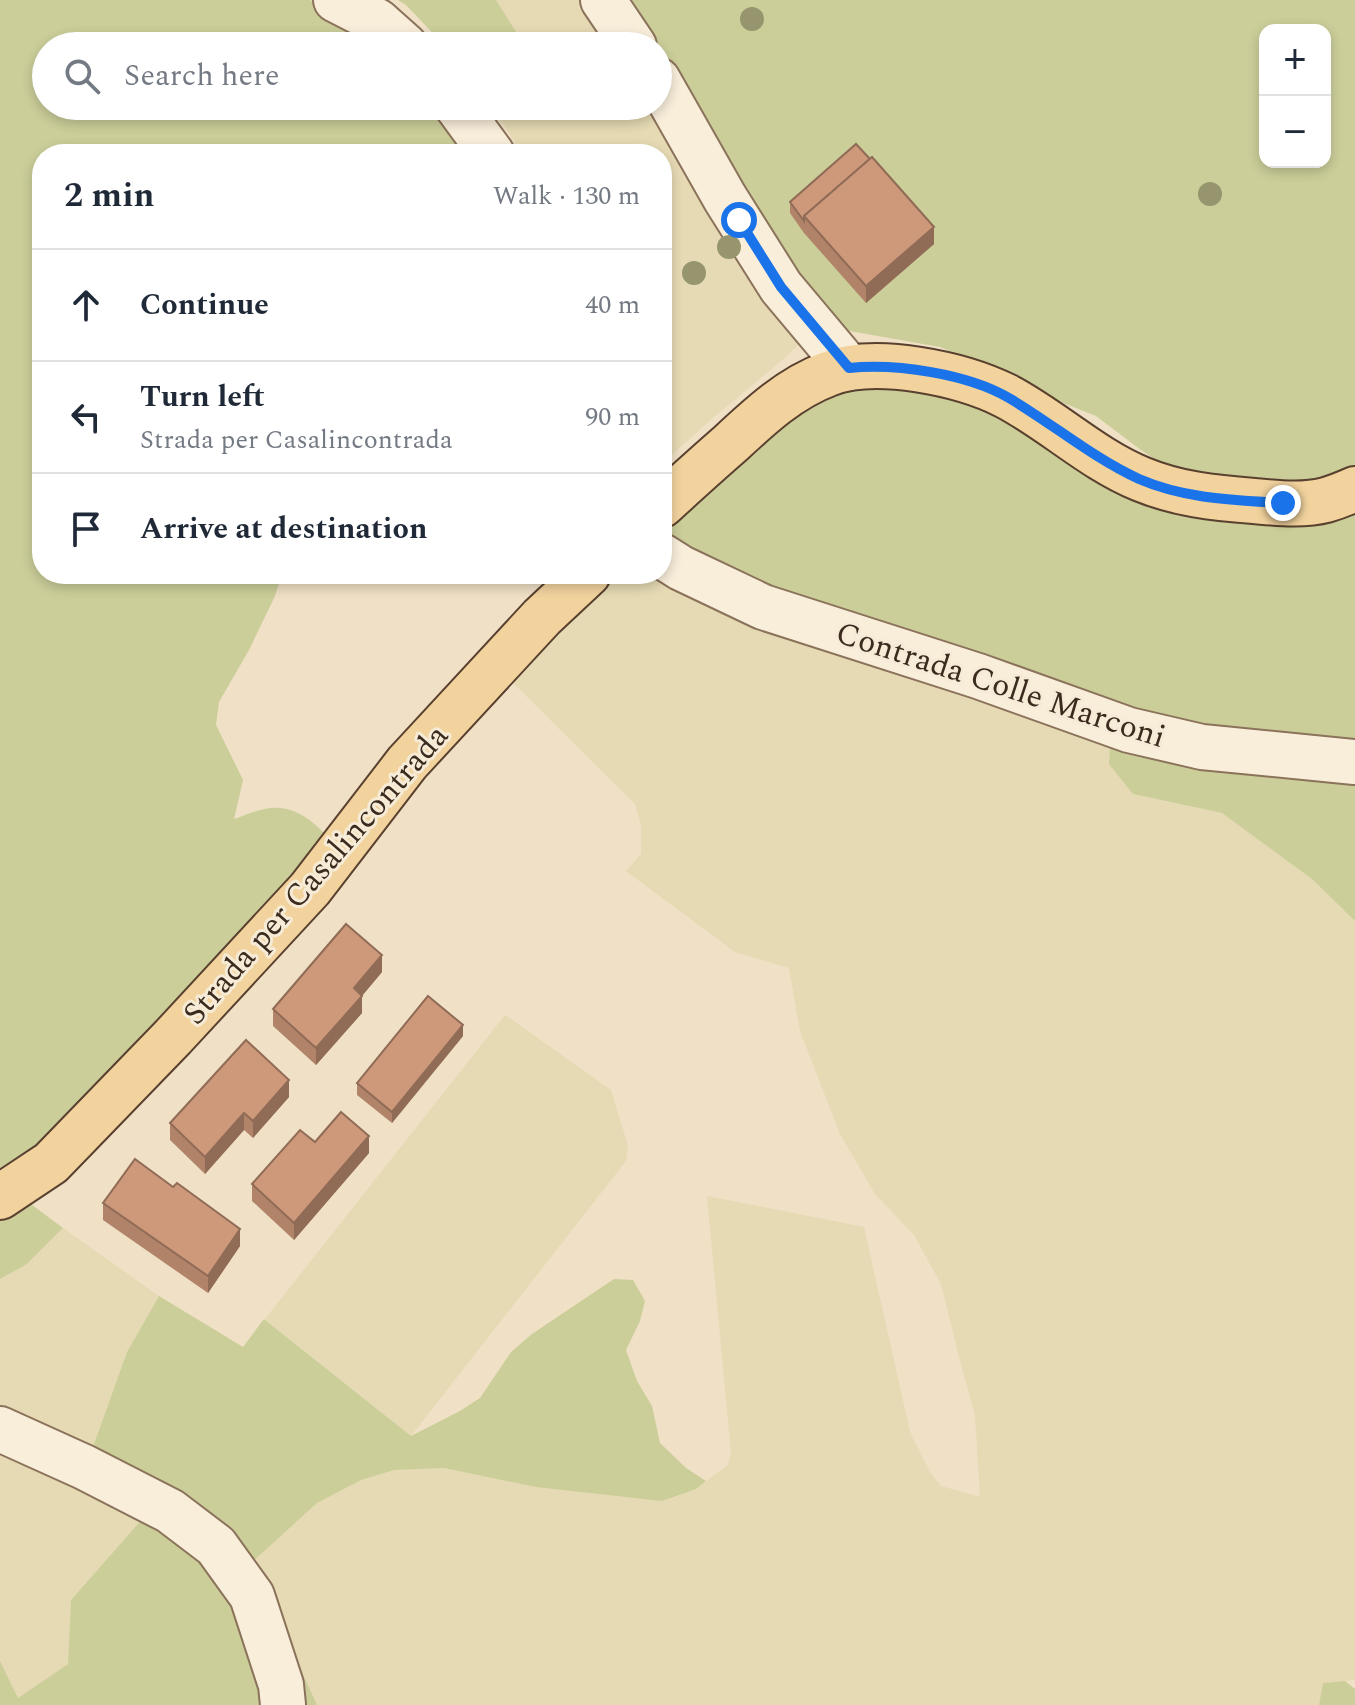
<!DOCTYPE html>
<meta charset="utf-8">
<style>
:root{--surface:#fff;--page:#f2f2f3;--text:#1f2937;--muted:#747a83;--line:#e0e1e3}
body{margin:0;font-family:Spectral,serif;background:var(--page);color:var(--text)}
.controls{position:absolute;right:24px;top:24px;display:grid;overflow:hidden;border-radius:16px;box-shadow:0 4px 12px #0003}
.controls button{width:72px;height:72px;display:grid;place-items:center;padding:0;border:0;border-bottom:2px solid var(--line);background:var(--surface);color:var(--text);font:40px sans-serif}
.stop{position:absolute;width:24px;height:24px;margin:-18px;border:6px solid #1a73e8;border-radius:50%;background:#fff}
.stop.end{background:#1a73e8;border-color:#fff;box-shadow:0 2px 8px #0008}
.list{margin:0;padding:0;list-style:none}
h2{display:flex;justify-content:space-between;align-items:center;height:104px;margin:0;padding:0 32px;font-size:34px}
h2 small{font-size:26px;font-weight:400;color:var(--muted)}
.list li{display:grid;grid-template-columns:52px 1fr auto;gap:24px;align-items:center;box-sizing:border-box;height:112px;padding:0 32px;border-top:2px solid var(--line)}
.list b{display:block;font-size:30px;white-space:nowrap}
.list p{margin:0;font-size:26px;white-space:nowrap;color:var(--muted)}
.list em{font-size:26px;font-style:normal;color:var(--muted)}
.icon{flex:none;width:44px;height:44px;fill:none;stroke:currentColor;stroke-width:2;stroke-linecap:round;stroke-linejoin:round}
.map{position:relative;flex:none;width:1355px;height:1705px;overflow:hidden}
.search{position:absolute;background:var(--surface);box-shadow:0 4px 12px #0003;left:32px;top:32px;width:640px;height:88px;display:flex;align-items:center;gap:20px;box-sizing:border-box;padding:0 28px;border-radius:44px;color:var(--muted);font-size:30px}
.panel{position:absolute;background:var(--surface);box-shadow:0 4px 12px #0003;left:32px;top:144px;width:640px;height:440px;border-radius:32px}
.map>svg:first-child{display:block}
.farmland{fill:#e5dab3}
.green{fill:#cbce99;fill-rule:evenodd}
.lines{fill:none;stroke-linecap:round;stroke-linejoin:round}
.minor-casing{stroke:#8b725b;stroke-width:48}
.major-casing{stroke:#59402f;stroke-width:48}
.minor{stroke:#f9eeda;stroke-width:44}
.major{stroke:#f2d39e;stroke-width:44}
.tree{fill:#96956d}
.wall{fill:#b1846a}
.shaded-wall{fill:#906b56}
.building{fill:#ce997b;stroke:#906b56;stroke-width:2}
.route{stroke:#1a73e8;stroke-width:10}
.labels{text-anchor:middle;stroke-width:6;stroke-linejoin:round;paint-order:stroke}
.street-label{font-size:32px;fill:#3b2b1f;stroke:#f6ebd6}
</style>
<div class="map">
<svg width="1355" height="1705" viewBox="0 0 1355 1705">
<rect width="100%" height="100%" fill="#efe0c6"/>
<g class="farmland">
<polygon points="496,0 581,0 614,46 525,46"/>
<polygon points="492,106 658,106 807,336 786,357 715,416 662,464 662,154 522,154"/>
<polygon points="603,574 662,574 1111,734 1133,794 1222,813 1312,879 1355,921 1355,1680 1323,1683 1319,1705 317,1705 251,1562 317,1503 361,1479 394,1470 444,1468 536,1487 696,1489 728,1465 731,1453 707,1196 864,1227 910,1432 930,1472 941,1486 980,1497 975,1415 960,1361 941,1284 914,1235 875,1194 840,1134 800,1031 789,968 735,952 626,871 641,854 641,826 635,804 507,677"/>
<polygon points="505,1015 611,1090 628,1146 626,1161 411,1436 265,1319"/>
<polygon points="63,1228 159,1296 127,1352 89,1458 0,1411 0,1279 27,1264"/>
<polygon points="0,1446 145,1516 71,1600 68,1664 18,1698 0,1661"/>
</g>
<g class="green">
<path d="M0,0H310L366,24L385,46H46V106H443L484,154H42V574H282L275,596L249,650L219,702L216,725L243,780L234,819C246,815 259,809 271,808C299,806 317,825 334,844L0,1189Z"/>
<polygon points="398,0 496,0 525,46 445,46 406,5"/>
<path d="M614,0H1355V478L1297,485L1176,473L1141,450L1096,416L1048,397L996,371L940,347L844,330L824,322L667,67L658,56V46H650ZM1265,30H1325V162H1265Z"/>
<polygon points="871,385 964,394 1137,483 1355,500 1355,749 1191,736 893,641 662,538 662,533 747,448 810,400"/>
<polygon points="1111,734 1355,773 1355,921 1312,879 1222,813 1133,794 1109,764"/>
<polygon points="16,1193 63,1228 27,1264 0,1279 0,1205"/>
<polygon points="614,1279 633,1280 645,1301 640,1321 626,1350 637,1381 652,1406 660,1443 686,1468 706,1481 696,1489 662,1501 536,1487 444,1468 394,1470 361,1480 317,1503 252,1562 317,1705 284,1705 267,1610 89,1458 127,1352 159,1296 243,1347 264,1319 411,1436 460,1411 480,1398 511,1352 532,1334"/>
<polygon points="145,1516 216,1557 266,1705 0,1705 0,1661 18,1698 68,1664 71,1600"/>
<polygon points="1345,1681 1355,1689 1355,1705 1319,1705 1323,1683"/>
</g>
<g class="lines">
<defs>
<g id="minor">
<polyline points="336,0 377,21 405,46"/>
<polyline points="603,0 634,46"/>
<polyline points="658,80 725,198 781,287 849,368"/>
<polyline points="457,106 492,154"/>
<polyline points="662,556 681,568 763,607 978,676 1129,730 1202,747 1355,762"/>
<polyline points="0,1429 84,1467 170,1511 216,1546 252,1596 281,1685 283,1705"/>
</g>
<g id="major">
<path d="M662,505C685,484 707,464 730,444C760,416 790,388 828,374C876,355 962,374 1006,396C1052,420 1092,459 1141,479C1177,494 1214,498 1254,501C1277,503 1303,506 1326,500C1336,497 1346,493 1355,489"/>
<polyline points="0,1197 51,1163 173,1037 310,889 407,763 542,617 588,574"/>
</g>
</defs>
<use href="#minor" class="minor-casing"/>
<use href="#major" class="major-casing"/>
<use href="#minor" class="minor"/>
<use href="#major" class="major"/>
</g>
<g class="tree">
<circle cx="752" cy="19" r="12"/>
<circle cx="1210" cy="194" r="12"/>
<circle cx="729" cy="247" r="12"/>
<circle cx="694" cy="273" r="12"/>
</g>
<g class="wall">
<polygon points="790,202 934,244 866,303 804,233 790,213"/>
<polygon points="382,972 362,996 362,1013 316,1065 273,1026 273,1009"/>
<polygon points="463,1036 392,1123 357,1095 357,1083"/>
<polygon points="289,1097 253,1138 244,1130 205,1174 170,1140 170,1123"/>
<polygon points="315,1142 369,1153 294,1240 252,1201 252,1184"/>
<polygon points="103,1203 240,1246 208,1293 103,1220"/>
</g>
<g class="shaded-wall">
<polygon points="934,227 934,244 866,303 866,286"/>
<polygon points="382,955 382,972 355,1004 362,996 362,1013 316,1065 316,1048 354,988"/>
<polygon points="463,1025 463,1036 392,1123 392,1112"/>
<polygon points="289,1080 289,1097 253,1138 253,1121"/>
<polygon points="244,1113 244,1130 205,1174 205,1157"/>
<polygon points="369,1136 369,1153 294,1240 294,1223"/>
<polygon points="240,1229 240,1246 208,1293 208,1276"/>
</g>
<g class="building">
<polygon points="856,144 870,159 804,216 804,221 790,202"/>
<polygon points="872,157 934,227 866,286 804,216"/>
<polygon points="346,924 382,955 354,988 362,996 316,1048 273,1009"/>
<polygon points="428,996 463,1025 392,1112 357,1083"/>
<polygon points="246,1040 289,1080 253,1121 244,1113 205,1157 170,1123"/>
<polygon points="341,1112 369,1136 294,1223 252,1184 300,1130 315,1142"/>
<polygon points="135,1159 173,1187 177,1183 240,1229 208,1276 103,1203"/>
</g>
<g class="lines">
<path class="route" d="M739,220L781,287L849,368C896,363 968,374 1009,398C1053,424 1093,458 1139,479C1185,499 1234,500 1283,503"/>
</g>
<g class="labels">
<g class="street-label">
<text transform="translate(1001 684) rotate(18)" y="11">Contrada Colle Marconi</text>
<text transform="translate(315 874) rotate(-49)" y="11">Strada per Casalincontrada</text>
</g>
</g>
</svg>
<div class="controls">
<button>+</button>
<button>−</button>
</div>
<div class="stop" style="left:739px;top:220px"></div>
<div class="stop end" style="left:1283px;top:503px"></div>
<div class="search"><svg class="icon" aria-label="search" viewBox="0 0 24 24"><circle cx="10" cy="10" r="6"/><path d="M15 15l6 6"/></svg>Search here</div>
<section class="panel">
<h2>2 min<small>Walk · 130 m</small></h2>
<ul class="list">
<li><svg class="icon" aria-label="ahead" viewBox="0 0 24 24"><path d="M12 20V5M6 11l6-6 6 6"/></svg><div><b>Continue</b></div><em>40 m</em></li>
<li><svg class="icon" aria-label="left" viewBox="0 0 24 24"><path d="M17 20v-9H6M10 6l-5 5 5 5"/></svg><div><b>Turn left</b><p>Strada per Casalincontrada</p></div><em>90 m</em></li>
<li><svg class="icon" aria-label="arrive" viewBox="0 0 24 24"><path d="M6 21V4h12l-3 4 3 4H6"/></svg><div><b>Arrive at destination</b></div></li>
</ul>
</section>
</div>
